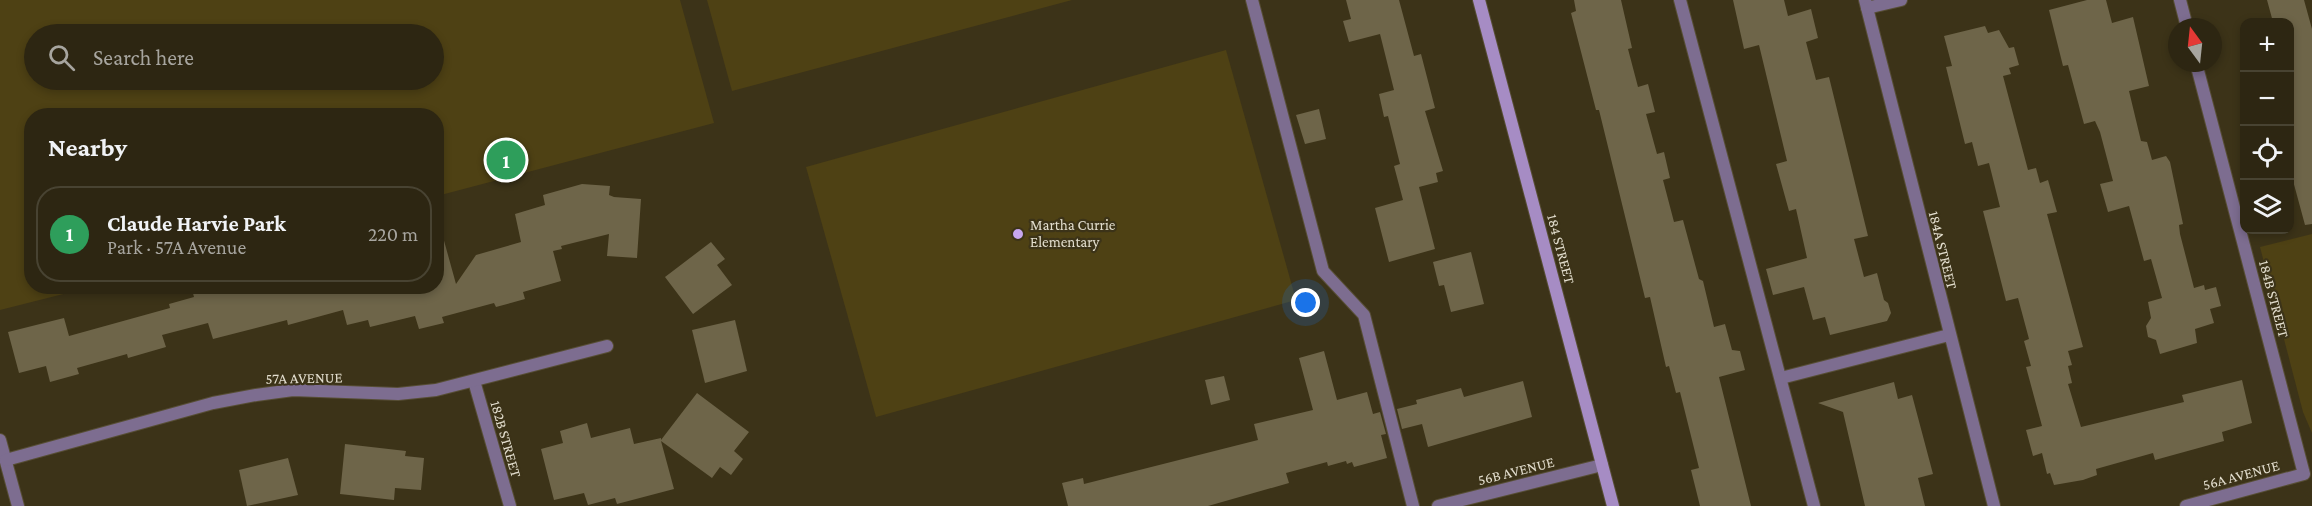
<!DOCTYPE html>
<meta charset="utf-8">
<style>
:root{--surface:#2d2612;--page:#393220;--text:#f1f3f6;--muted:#a7a59f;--line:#484332;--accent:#95b2f1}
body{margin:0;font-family:"Crimson Pro",serif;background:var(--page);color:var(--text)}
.controls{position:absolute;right:18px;top:18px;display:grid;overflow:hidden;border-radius:12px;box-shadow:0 3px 9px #0003}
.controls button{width:54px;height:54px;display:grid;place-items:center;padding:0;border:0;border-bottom:2px solid var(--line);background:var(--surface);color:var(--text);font:30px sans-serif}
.compass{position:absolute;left:2168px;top:18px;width:54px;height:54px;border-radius:50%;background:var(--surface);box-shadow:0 3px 9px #0003;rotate:345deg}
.you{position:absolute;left:1306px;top:303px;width:21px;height:21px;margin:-15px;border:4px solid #fff;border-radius:50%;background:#1a73e8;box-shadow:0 0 0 9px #1a73e833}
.badge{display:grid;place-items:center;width:39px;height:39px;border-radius:50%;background:var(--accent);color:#fff;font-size:20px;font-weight:700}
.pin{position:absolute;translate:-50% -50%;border:3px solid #fff;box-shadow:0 2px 6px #0006}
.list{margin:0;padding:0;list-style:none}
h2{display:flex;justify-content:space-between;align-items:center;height:78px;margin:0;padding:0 24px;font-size:26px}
h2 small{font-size:20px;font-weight:400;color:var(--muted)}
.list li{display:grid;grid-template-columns:39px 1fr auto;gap:18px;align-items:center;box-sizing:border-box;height:96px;margin:0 12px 12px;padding:0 12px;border:2px solid var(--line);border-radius:24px}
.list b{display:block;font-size:22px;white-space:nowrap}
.list p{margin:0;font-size:20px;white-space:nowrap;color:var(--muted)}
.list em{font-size:20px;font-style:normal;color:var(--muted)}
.icon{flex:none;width:33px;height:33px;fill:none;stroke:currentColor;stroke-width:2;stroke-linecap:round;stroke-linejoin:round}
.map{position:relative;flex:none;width:2312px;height:506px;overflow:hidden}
.search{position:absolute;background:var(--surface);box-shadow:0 3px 9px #0003;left:24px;top:24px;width:420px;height:66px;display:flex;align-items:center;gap:15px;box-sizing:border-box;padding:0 21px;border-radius:33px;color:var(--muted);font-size:22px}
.panel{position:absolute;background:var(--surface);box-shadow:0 3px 9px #0003;left:24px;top:108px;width:420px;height:186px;border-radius:24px}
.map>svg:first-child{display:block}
.green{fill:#4e4114;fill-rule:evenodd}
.building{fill:#6e6549}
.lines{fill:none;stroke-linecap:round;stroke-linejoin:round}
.service-casing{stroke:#574e35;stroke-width:14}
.minor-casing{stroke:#574e35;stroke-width:14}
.secondary-casing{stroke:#574e35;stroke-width:14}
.service{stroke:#7d6d90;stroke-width:12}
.minor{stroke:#7d6d90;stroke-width:12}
.secondary{stroke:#a68cc4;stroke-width:12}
.poi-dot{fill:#c7a6ef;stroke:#3c3318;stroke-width:2}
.labels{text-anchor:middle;stroke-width:4.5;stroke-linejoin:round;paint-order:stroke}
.poi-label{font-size:15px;fill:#e3dece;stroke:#3c3318;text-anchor:start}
.street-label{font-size:15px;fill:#e3dece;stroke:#3c3318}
</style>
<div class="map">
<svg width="2312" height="506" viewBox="0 0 2312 506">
<rect width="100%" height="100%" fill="#3c3318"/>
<g class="green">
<path d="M0,0H680L714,123L437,196L436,116H32V286L91,287L0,310ZM434,34V80H34V34Z"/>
<polygon points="707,0 1072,0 732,91"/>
<polygon points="1226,50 1296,300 876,417 806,167"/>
<polygon points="2312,234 2312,433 2303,412 2260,247"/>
</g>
<g class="building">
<polygon points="1346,0 1399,0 1414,56 1421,54 1435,108 1425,111 1443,171 1436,173 1438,182 1419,187 1435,249 1389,262 1375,208 1403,200 1394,166 1400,164 1388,116 1384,117 1379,94 1394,90 1380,34 1349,42 1343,21 1351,19"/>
<polygon points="1574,0 1621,0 1632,48 1628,49 1638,87 1648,84 1655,112 1646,114 1657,154 1664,152 1670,178 1663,180 1674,222 1683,220 1699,279 1703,281 1714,327 1725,324 1732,350 1740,351 1745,370 1719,377 1751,506 1700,506 1691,470 1699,468 1680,392 1676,393 1669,366 1666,367 1650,297 1645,298 1599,110 1596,110 1571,13 1576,11"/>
<polygon points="1733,0 1784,0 1788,16 1811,9 1818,38 1806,42 1816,80 1829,77 1868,236 1854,239 1864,277 1877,273 1884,300 1888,303 1891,313 1887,321 1830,335 1825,317 1813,320 1804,287 1773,295 1766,269 1807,258 1796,209 1789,211 1776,164 1787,161 1759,45 1744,49"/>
<polygon points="2087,0 2106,0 2112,23 2133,17 2149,86 2129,91 2141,141 2147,142 2152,160 2166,156 2170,162 2183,224 2179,225 2180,234 2194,288 2204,285 2205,290 2216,287 2221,306 2210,309 2214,323 2195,329 2197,343 2160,354 2156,340 2148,337 2146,326 2151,318 2148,302 2162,298 2151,259 2144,261 2129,206 2108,212 2100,184 2113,181 2100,132 2095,121 2084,124 2068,65 2063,66 2049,10"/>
<polygon points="2267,0 2304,0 2312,29 2312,224 2305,225 2289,166 2289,22 2273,22"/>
<polygon points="1985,26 1988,33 1999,30 2009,48 2014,47 2019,65 2009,68 2011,74 2003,76 2028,170 2036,168 2040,183 2048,180 2057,212 2047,214 2083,347 2068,351 2072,365 2068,366 2072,383 2068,384 2081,427 2184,402 2182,395 2242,380 2252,423 2222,432 2224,441 2155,460 2153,453 2096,469 2097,475 2083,480 2054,485 2050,473 2047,474 2042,453 2033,456 2026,430 2042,426 2026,367 2031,366 2024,341 2029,339 2018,298 2006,301 1983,211 2000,207 1989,163 1978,166 1972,142 1965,144 1946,67 1952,66 1944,36"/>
<polygon points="1319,109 1326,139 1305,144 1296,115"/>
<polygon points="582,184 610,186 609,195 614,197 641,199 637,258 607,256 609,234 561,246 562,249 553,251 561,281 523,292 525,299 496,307 494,303 442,317 444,323 419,329 415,316 370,327 368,320 347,325 343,310 288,325 287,320 213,339 208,323 162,335 166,347 128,358 127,354 77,368 79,374 50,382 46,366 19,373 8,332 64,318 69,336 170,308 169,304 194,297 191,286 436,286 436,237 443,237 456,284 476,255 521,242 515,214 545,205 543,195"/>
<polygon points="711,242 725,259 717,265 732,285 693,314 665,277"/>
<polygon points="1471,252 1484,304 1451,312 1444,285 1439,286 1433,262"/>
<polygon points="735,320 747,371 705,383 692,330"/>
<polygon points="1324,351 1337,400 1367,392 1373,414 1380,412 1386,434 1381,435 1387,458 1354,467 1352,462 1347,464 1346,461 1328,466 1327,462 1286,473 1289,483 1208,506 1068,506 1062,483 1083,478 1084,484 1258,440 1254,424 1313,410 1299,358"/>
<polygon points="1224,376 1230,400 1211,405 1205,380"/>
<polygon points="1523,381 1532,417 1428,447 1422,424 1402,429 1397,409 1417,404 1416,400 1461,388 1464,397"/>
<polygon points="1894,382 1898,399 1912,395 1933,474 1918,478 1925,506 1865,506 1843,412 1818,403"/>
<polygon points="697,393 749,432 734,451 743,459 731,475 720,467 712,478 661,441 674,489 617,504 615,498 588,505 584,493 554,500 541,449 563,443 560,431 587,423 591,438 630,428 634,444 661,438 661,440"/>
<polygon points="345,444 406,451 405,456 424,458 421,490 395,488 394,500 340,494"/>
<polygon points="288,458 298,495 247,506 239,470"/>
</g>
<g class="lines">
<defs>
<g id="service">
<polyline points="1252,0 1323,271 1364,315 1413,506"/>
<polyline points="1680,0 1814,506"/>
<polyline points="1781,378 1949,335"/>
</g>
<g id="minor">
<polyline points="1865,0 1994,506"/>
<polyline points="2180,0 2187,27"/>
<polyline points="1867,8 1901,0"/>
<polyline points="474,381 510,506"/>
<polyline points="0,440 18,506"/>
<polyline points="6,460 213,403 256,395 293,390 398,394 436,390 607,346"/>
<polyline points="1438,506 1602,465"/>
<polyline points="2186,506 2304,474 2196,63"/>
</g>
<polyline id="secondary" points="1479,0 1613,506"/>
</defs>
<use href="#service" class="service-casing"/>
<use href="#minor" class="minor-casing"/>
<use href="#secondary" class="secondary-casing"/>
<use href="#service" class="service"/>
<use href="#minor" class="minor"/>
<use href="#secondary" class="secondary"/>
</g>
<circle class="poi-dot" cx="1018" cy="234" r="6"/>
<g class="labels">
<g class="poi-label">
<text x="1030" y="230">Martha Currie<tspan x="1030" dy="17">Elementary</tspan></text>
</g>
<g class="street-label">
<text transform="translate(1561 249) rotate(75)" y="5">184 STREET</text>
<text transform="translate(1943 250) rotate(76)" y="5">184A STREET</text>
<text transform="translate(2274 299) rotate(75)" y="5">184B STREET</text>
<text transform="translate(304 378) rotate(-1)" y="5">57A AVENUE</text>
<text transform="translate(506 439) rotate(74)" y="5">182B STREET</text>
<text transform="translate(1516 471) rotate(-14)" y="5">56B AVENUE</text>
<text transform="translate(2241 475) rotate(-15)" y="5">56A AVENUE</text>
</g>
</g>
</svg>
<div class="controls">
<button>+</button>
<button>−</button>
<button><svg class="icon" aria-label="locate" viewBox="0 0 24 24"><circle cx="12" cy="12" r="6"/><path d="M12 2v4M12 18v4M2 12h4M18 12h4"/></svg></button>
<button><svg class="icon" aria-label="layers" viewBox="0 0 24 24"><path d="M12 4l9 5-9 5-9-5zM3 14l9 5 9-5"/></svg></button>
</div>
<svg class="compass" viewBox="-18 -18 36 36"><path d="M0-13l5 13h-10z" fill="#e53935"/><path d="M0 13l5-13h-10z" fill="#a7a59f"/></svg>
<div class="you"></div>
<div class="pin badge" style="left:506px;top:160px;background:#2e9e5b">1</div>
<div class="search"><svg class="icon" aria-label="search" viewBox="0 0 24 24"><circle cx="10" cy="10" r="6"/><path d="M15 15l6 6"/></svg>Search here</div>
<section class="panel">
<h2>Nearby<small></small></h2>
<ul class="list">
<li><span class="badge" style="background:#2e9e5b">1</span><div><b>Claude Harvie Park</b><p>Park · 57A Avenue</p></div><em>220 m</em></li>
</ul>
</section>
</div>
